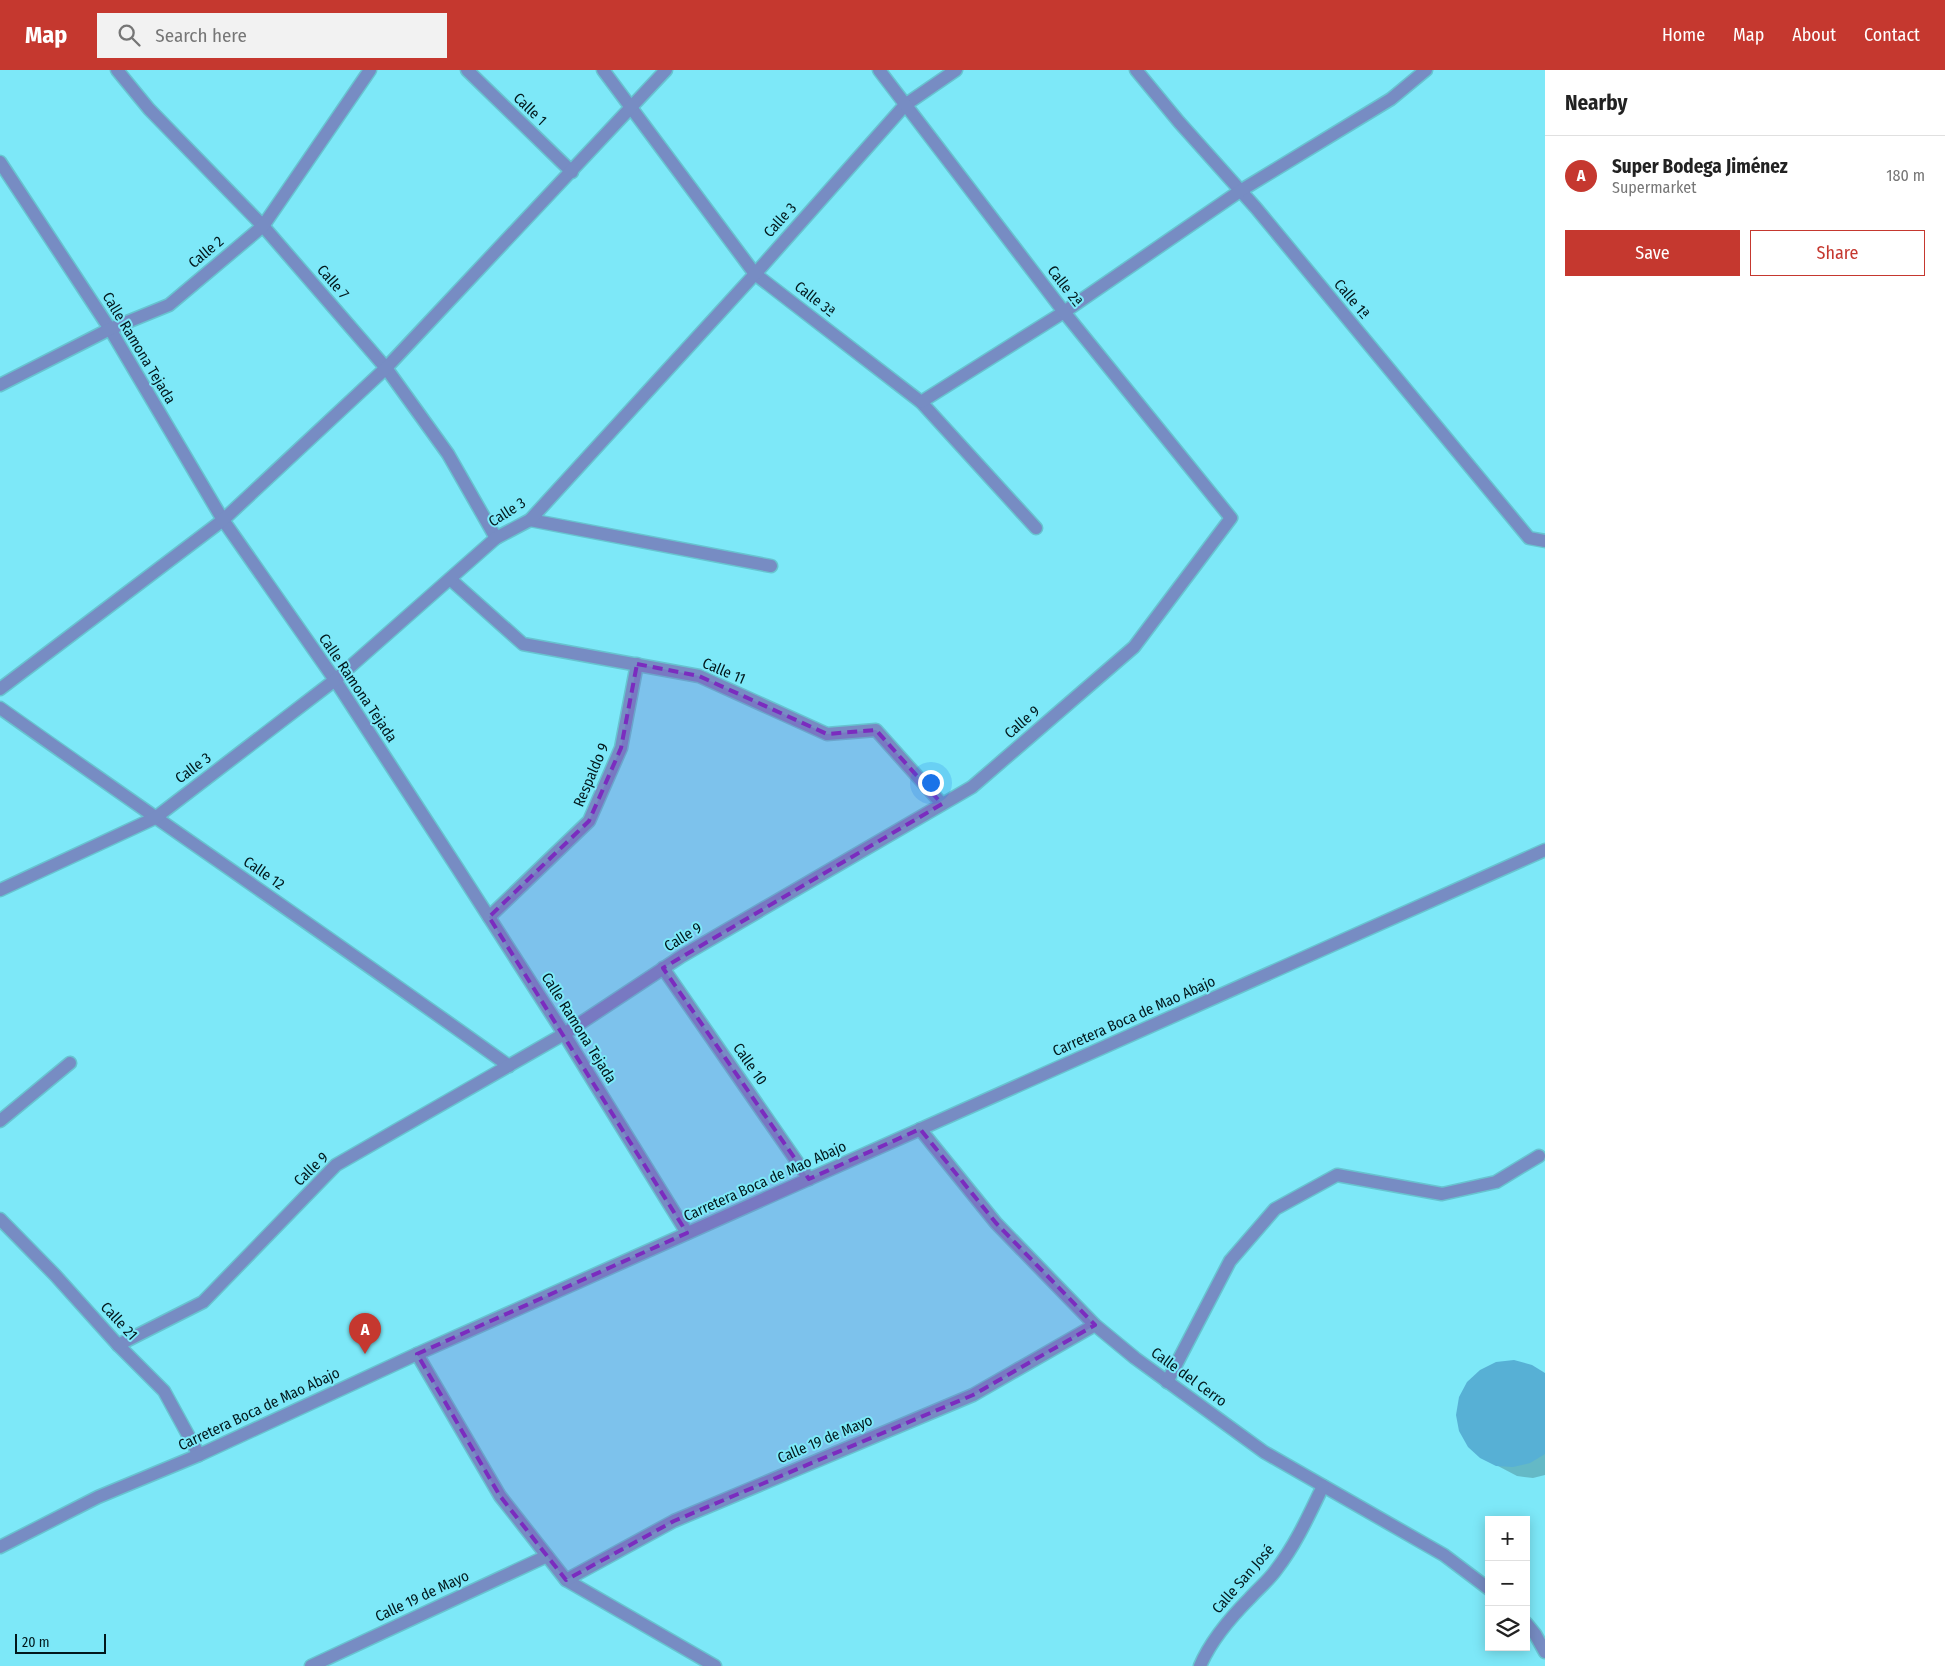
<!DOCTYPE html>
<meta charset="utf-8">
<style>
:root{--surface:#fff;--page:#f2f2f2;--text:#222;--muted:#767676;--line:#e0e0e0;--accent:#c5382f}
body{margin:0;font-family:"Fira Sans Condensed",sans-serif;background:var(--page);color:var(--text)}
.controls{position:absolute;right:15px;bottom:15px;display:grid;overflow:hidden;border-radius:0px;box-shadow:0 2px 12px #0003}
.controls button{width:45px;height:45px;display:grid;place-items:center;padding:0;border:0;border-bottom:1px solid var(--line);background:var(--surface);color:var(--text);font:25px sans-serif}
.scale{position:absolute;left:15px;bottom:12px;width:91px;box-sizing:border-box;padding-left:5px;border:2px solid #02181c;border-top:0;font-size:14px;line-height:18px;white-space:nowrap;color:#02181c;-webkit-text-stroke:4px #7de8f8;paint-order:stroke}
.you{position:absolute;left:930px;top:712px;width:18px;height:18px;margin:-12px;border:4px solid #fff;border-radius:50%;background:#1a73e8;box-shadow:0 0 0 8px #1a73e833}
.badge{display:grid;place-items:center;width:32px;height:32px;border-radius:50%;background:var(--accent);color:#fff;font-size:16px;font-weight:700}
.pin{position:absolute;translate:-50% -41px;filter:drop-shadow(0 1px 2px #0008)}
.pin::after{content:'';position:absolute;top:26px;width:18px;height:15px;background:inherit;clip-path:polygon(0 0,100% 0,50% 100%)}
.list{margin:0;padding:0;list-style:none}
h2{display:flex;justify-content:space-between;align-items:center;height:65px;margin:0;padding:0 20px;font-size:21px}
h2 small{font-size:16px;font-weight:400;color:var(--muted)}
.list li{display:grid;grid-template-columns:32px 1fr auto;gap:15px;align-items:center;box-sizing:border-box;height:80px;padding:0 20px;border-top:1px solid var(--line)}
.list b{display:block;font-size:19px;white-space:nowrap}
.list p{margin:0;font-size:16px;white-space:nowrap;color:var(--muted)}
.list em{font-size:16px;font-style:normal;color:var(--muted)}
.actions{display:flex;gap:10px;padding:15px 20px}
.actions a{flex:1;padding:11px 0;border:1px solid var(--accent);border-radius:0px;text-align:center;font-size:18px;color:var(--accent)}
.actions .main{background:var(--accent);color:#fff}
.icon{flex:none;width:28px;height:28px;fill:none;stroke:currentColor;stroke-width:2;stroke-linecap:round;stroke-linejoin:round}
.map{position:relative;flex:none;width:1545px;height:1596px;overflow:hidden}
header{display:flex;align-items:center;gap:30px;box-sizing:border-box;height:70px;padding:0 25px;background:var(--accent);color:#fff}
header strong{font-size:24px}
nav{display:flex;gap:28px;margin-inline-start:auto;font-size:18px}
.search{width:350px;height:45px;background:var(--page);display:flex;align-items:center;gap:12px;box-sizing:border-box;padding:0 18px;border-radius:0px;color:var(--muted);font-size:19px}
main{display:flex}
aside{flex:1;background:var(--surface)}
.map>svg:first-child{display:block}
.shadow{fill:#0003}
.building{fill:#57b0d5}
.lines{fill:none;stroke-linecap:round;stroke-linejoin:round}
.minor-casing{stroke:#67c3d0;stroke-width:15}
.tertiary-casing{stroke:#67c3d0;stroke-width:15}
.minor{stroke:#778cc3;stroke-width:12}
.tertiary{stroke:#778cc3;stroke-width:12}
.marked{fill:#7b2cbf;fill-opacity:0.2;stroke:#7b2cbf;stroke-width:4;stroke-dasharray:10 6;stroke-linejoin:round}
.labels{text-anchor:middle;stroke-width:4;stroke-linejoin:round;paint-order:stroke}
.street-label{font-size:15px;fill:#02181c;stroke:#7de8f8}
</style>
<header>
<strong>Map</strong>
<div class="search"><svg class="icon" aria-label="search" viewBox="0 0 24 24"><circle cx="10" cy="10" r="6"/><path d="M15 15l6 6"/></svg>Search here</div>
<nav><a>Home</a><a>Map</a><a>About</a><a>Contact</a></nav>
</header>
<main>
<div class="map">
<svg width="1545" height="1596" viewBox="0 0 1545 1596">
<rect width="100%" height="100%" fill="#7de8f8"/>
<polygon class="shadow" points="1545,1304 1545,1405 1533,1408 1517,1406 1481,1387"/>
<polygon class="building" points="1514,1290 1532,1295 1545,1303 1545,1384 1530,1393 1513,1397 1496,1396 1480,1388 1468,1377 1459,1361 1456,1345 1459,1327 1467,1312 1480,1300 1496,1292"/>
<g class="lines">
<defs>
<g id="minor">
<polyline points="117,0 149,39 263,156 386,298 448,384 496,468"/>
<polyline points="467,0 572,102"/>
<polyline points="603,0 755,204 921,332 1036,458"/>
<polyline points="1136,0 1179,52 1256,138 1529,468 1545,471"/>
<polyline points="0,92 110,259 223,450 335,610 458,799 564,964 687,1163"/>
<polyline points="0,315 110,259 169,235 263,156 370,0"/>
<polyline points="921,332 1064,242 1240,121 1391,29 1426,0"/>
<polyline points="530,450 771,496"/>
<polyline points="450,509 523,574 699,606 827,664 876,660 942,734"/>
<polyline points="0,619 223,450 386,298 666,0"/>
<path d="M0,638C169,758 341,875 509,996"/>
<polyline points="0,820 155,748 335,610 496,468 530,450 755,204 905,35 956,0"/>
<polyline points="489,847 589,751 621,678 637,594"/>
<polyline points="663,898 809,1109"/>
<polyline points="0,1051 70,993"/>
<polyline points="920,1059 996,1153 1095,1255 1135,1288 1264,1382 1444,1485 1489,1519"/>
<polyline points="0,1149 55,1205 118,1275 164,1321 199,1385"/>
<polyline points="118,1275 203,1232 336,1095 564,964 682,886 972,717 1134,577 1231,448 1064,242 879,0"/>
<polyline points="417,1284 500,1426 566,1510 715,1596"/>
<polyline points="1167,1312 1230,1191 1275,1139 1337,1105 1442,1124 1496,1112 1539,1086"/>
<polyline points="566,1510 674,1451 973,1325 1095,1255"/>
<polyline points="1526,1553 1535,1564 1545,1582"/>
<polyline points="311,1596 547,1486"/>
<path d="M1200,1596C1211,1570 1230,1548 1250,1528C1258,1519 1269,1510 1276,1500C1296,1474 1309,1445 1323,1416"/>
</g>
<polyline id="tertiary" points="0,1477 98,1427 199,1385 417,1284 1545,780"/>
</defs>
<use href="#minor" class="minor-casing"/>
<use href="#tertiary" class="tertiary-casing"/>
<use href="#minor" class="minor"/>
<use href="#tertiary" class="tertiary"/>
</g>
<path class="marked" d="M637,594L699,606L827,664L876,660L942,734L663,898L809,1109L920,1059L996,1153L1095,1255L973,1325L674,1451L566,1510L500,1426L417,1284L687,1163L489,847L589,751L621,678Z"/>
<g class="labels">
<g class="street-label">
<text transform="translate(530 39) rotate(44)" y="5">Calle 1</text>
<text transform="translate(780 150) rotate(-48)" y="5">Calle 3</text>
<text transform="translate(206 182) rotate(-40)" y="5">Calle 2</text>
<text transform="translate(333 212) rotate(49)" y="5">Calle 7</text>
<text transform="translate(1065 216) rotate(52)" y="5">Calle 2ª</text>
<text transform="translate(815 229) rotate(38)" y="5">Calle 3ª</text>
<text transform="translate(1352 229) rotate(50)" y="5">Calle 1ª</text>
<text transform="translate(139 278) rotate(59)" y="5">Calle Ramona Tejada</text>
<text transform="translate(507 442) rotate(-33)" y="5">Calle 3</text>
<text transform="translate(724 601) rotate(23)" y="5">Calle 11</text>
<text transform="translate(358 618) rotate(56)" y="5">Calle Ramona Tejada</text>
<text transform="translate(1022 652) rotate(-41)" y="5">Calle 9</text>
<text transform="translate(193 698) rotate(-37)" y="5">Calle 3</text>
<text transform="translate(591 705) rotate(-67)" y="5">Respaldo 9</text>
<text transform="translate(264 803) rotate(35)" y="5">Calle 12</text>
<text transform="translate(683 867) rotate(-32)" y="5">Calle 9</text>
<text transform="translate(1134 946) rotate(-24)" y="5">Carretera Boca de Mao Abajo</text>
<text transform="translate(579 958) rotate(58)" y="5">Calle Ramona Tejada</text>
<text transform="translate(750 994) rotate(55)" y="5">Calle 10</text>
<text transform="translate(311 1099) rotate(-44)" y="5">Calle 9</text>
<text transform="translate(765 1111) rotate(-24)" y="5">Carretera Boca de Mao Abajo</text>
<text transform="translate(119 1251) rotate(47)" y="5">Calle 21</text>
<text transform="translate(1189 1307) rotate(36)" y="5">Calle del Cerro</text>
<text transform="translate(259 1339) rotate(-25)" y="5">Carretera Boca de Mao Abajo</text>
<text transform="translate(825 1369) rotate(-23)" y="5">Calle 19 de Mayo</text>
<text transform="translate(1243 1509) rotate(-49)" y="5">Calle San José</text>
<text transform="translate(422 1526) rotate(-25)" y="5">Calle 19 de Mayo</text>
</g>
</g>
</svg>
<div class="controls">
<button>+</button>
<button>−</button>
<button><svg class="icon" aria-label="layers" viewBox="0 0 24 24"><path d="M12 4l9 5-9 5-9-5zM3 14l9 5 9-5"/></svg></button>
</div>
<div class="scale">20 m</div>
<div class="you"></div>
<div class="pin badge" style="left:365px;top:1284px">A</div>
</div>
<aside>
<h2>Nearby<small></small></h2>
<ul class="list">
<li><span class="badge">A</span><div><b>Super Bodega Jiménez</b><p>Supermarket</p></div><em>180 m</em></li>
</ul>
<div class="actions"><a class="main">Save</a><a>Share</a></div>
</aside>
</main>
